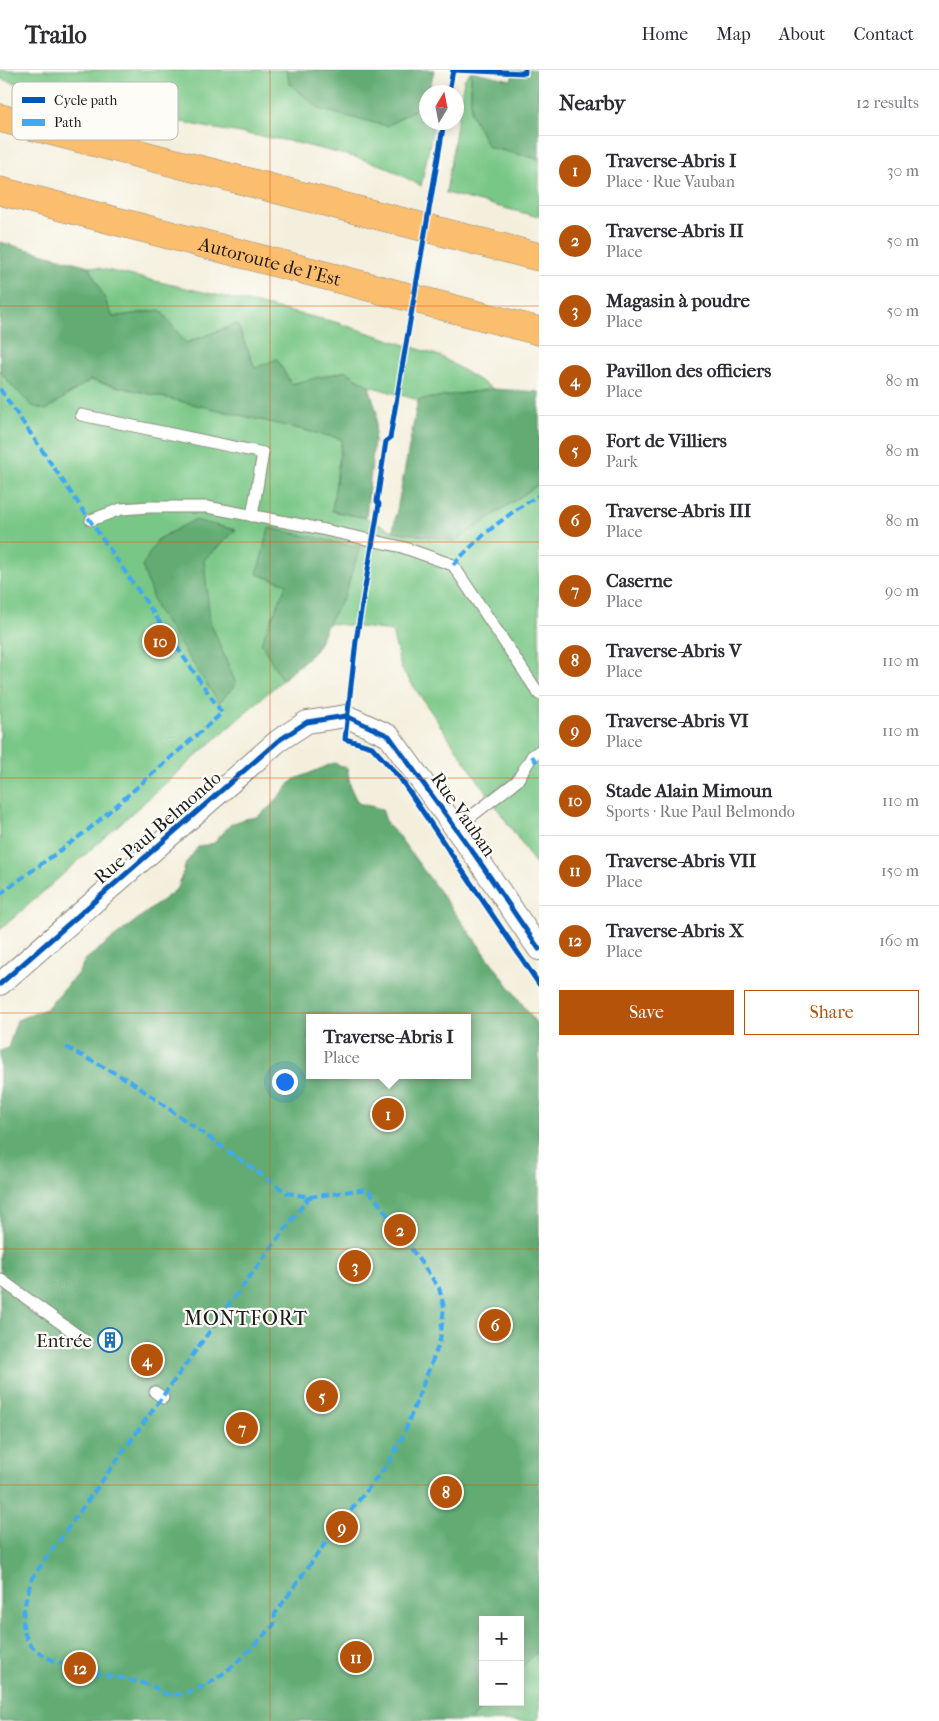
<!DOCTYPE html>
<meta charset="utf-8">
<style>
:root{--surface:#fff;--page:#f7f7f7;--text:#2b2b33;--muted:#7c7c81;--line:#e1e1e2;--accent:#b45309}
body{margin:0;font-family:"IM FELL French Canon",serif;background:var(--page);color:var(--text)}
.controls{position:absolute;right:15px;bottom:15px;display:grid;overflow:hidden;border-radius:0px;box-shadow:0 2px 12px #0003}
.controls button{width:45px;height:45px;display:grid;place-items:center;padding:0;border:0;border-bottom:1px solid var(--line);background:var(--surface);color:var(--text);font:25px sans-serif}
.compass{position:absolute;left:419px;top:15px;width:45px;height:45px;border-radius:50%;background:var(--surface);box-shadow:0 2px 12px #0003;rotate:10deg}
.you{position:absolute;left:284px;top:1011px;width:18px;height:18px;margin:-12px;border:4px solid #fff;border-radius:50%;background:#1a73e8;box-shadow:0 0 0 8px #1a73e833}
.badge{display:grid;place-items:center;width:32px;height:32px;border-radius:50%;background:var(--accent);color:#fff;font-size:16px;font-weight:700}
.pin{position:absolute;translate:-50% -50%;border:2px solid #fff;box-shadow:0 1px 5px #0006}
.popup{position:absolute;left:306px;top:944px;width:165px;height:65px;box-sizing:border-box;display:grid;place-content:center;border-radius:0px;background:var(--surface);filter:drop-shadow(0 1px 4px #0005);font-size:16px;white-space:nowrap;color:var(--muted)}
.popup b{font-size:19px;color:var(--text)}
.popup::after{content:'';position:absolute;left:50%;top:100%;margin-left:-10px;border:10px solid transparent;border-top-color:var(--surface)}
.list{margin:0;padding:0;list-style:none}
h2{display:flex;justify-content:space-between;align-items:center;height:65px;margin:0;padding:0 20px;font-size:21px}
h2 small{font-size:16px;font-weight:400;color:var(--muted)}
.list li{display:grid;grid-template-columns:32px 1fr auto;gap:15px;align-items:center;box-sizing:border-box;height:70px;padding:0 20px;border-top:1px solid var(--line)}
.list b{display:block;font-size:19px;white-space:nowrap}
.list p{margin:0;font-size:16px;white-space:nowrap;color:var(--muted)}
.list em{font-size:16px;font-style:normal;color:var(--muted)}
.actions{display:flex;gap:10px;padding:15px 20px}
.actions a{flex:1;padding:11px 0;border:1px solid var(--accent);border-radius:0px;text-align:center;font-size:18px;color:var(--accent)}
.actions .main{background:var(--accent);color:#fff}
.map{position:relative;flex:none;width:539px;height:1651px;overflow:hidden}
header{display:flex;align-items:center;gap:30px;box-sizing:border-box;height:70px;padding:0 25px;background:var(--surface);border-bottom:1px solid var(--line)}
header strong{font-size:24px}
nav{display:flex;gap:28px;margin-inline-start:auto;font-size:18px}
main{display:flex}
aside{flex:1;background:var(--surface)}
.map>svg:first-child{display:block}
.green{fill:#79c786;stroke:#4a7251}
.forest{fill:#62ac73;stroke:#3f6448;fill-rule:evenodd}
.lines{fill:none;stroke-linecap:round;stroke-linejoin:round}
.lane-casing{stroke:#88867c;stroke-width:13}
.street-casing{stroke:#88867c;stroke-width:24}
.highway-casing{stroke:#88867c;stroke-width:29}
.lane{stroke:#fff;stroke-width:11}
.street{stroke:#fff;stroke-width:22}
.highway{stroke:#fbbe6e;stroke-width:28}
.quiet{stroke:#3fa9f5;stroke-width:4;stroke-dasharray:8 4;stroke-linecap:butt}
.cycleway-casing{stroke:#fdfcf7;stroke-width:8}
.cycleway{stroke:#0057b8;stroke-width:5}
.grid{fill:none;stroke:#e8590c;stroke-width:1;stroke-opacity:0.55}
.labels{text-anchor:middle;stroke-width:4.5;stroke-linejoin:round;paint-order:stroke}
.street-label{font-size:19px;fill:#1c1c1c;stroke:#fdfcf7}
.poi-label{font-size:19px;fill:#1c1c1c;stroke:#fdfcf7;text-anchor:end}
.neighbourhood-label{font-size:20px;letter-spacing:1px;fill:#1c1c1c;stroke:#fdfcf7}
.key{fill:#fdfcf7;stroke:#bab9b5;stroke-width:1}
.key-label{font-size:14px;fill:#1c1c1c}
</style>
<header>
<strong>Trailo</strong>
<nav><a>Home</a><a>Map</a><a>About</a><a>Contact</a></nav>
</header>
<main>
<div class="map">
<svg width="539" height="1651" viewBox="0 0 539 1651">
<rect width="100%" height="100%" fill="#fdfcf7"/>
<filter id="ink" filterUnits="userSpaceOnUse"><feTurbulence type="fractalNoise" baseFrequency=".02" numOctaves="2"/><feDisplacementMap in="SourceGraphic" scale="10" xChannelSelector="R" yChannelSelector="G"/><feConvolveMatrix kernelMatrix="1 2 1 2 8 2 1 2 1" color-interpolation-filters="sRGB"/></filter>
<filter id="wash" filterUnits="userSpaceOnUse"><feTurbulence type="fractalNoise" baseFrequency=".0096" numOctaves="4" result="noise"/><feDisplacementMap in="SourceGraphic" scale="20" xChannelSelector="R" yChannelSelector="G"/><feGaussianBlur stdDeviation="1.12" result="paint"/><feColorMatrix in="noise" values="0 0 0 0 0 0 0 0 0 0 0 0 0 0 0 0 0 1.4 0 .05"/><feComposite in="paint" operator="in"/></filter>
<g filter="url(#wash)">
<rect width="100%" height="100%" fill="#f4efdd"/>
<g class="green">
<polygon points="0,0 286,0 290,14 387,56 426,33 427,52 434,53 421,116 384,96 354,87 289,71 210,58 93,33 0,9"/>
<polygon points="471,1 471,43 488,77 539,89 539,147 446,123 464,10"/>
<polygon points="89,196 335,252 440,286 493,319 418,330 369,316 346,301 291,314 255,298 237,254 185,273 160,240 113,247"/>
<polygon points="0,300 10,314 46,340 90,310 342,369 332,441 366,448 393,461 455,471 539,414 539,799 401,598 392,561 328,553 315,581 0,860"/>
<polygon points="536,1583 539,1584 539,1647 536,1651 470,1651 488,1632 520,1632 520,1599"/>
</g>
<g class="forest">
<polygon points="286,0 434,0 429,22 427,22 426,33 387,56 321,40 290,14"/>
<polygon points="514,0 539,0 539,89 488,77 471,43 471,1 511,10"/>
<polygon points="0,172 89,196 113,247 160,240 186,273 237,254 255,298 277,289 291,314 346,301 369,316 377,343 366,448 332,441 342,369 90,310 46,340 32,336 10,314 0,300"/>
<polygon points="493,319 539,322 539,414 455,471 393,461 418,330"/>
<polygon points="194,450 236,460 204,490 210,551 236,614 219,633 156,538 142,496 158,469"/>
<polygon points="269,458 360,477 344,527 328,553 315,581 282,610 261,573 287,514 257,504"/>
<path d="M334,693L347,698L351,719L358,733L382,739L387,754L397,764L539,957V1584L536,1583L520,1599V1550H483V1632H488L470,1651H0V981L8,978L17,950L46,939L79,902L85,890L178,818L186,793L198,777L214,773L231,754L245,749L257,747L272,735L293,710ZM309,948H467V1005H309Z"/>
</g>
</g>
<g filter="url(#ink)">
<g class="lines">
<defs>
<g id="lane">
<polyline points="81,345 263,383 252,446"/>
<polyline points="91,450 121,439 150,437 207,437 307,456 402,477 453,495 539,624"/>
<polyline points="456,758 517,711 532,686 539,681"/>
<polyline points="0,1209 84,1270"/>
<polyline points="155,1322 163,1328"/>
</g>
<polyline id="street" points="0,914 278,671 307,652 346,646 389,666 475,785 539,879"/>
<g id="highway">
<polyline points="0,48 539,187"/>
<path id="s1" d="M0,121L539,261"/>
</g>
</defs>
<use href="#lane" class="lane-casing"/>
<use href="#street" class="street-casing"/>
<use href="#highway" class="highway-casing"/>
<use href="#lane" class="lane"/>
<use href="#street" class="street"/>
<use href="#highway" class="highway"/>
<g class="quiet">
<polyline points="0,319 222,643 88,760 0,824"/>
<path d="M453,495C479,467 506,445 539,425"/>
<polyline points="532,686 539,696"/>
<path d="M66,977L130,1011L287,1123L309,1127L367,1119L376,1129L439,1218L444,1237L440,1271L403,1366L389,1392L326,1472L275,1544L274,1555C248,1581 222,1613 185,1623C161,1629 164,1619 146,1614C117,1605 44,1599 28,1571C17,1553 27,1526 32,1508L219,1248L309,1127"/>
</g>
<defs>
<g id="cycleway">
<polyline points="449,22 453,0 525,3 525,0"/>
<polyline points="444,52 390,368 386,371 377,431 379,434 356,571 345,669 372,677 400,708 539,914"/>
<polyline points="346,646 389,666 475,785 539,879"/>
<polyline points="0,914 278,671 307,652 346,646"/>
</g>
</defs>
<use href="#cycleway" class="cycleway-casing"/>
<use href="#cycleway" class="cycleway"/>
</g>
</g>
<path class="grid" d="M270,0V1651M0,236H539M0,472H539M0,708H539M0,943H539M0,1179H539M0,1415H539"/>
<defs>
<symbol id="building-ring" viewBox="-11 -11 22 22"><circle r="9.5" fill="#fdfcf7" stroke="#1f6fb2" stroke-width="1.5"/><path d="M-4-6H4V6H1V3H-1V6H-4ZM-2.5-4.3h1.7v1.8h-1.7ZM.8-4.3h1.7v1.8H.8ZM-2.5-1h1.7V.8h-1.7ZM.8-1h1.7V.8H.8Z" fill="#1f6fb2"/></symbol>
</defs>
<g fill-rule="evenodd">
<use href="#building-ring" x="96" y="1256" width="28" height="28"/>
</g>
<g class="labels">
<g class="street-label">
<text dy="7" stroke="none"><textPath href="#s1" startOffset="279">Autoroute de l’Est</textPath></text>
<text transform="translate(464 744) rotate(55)" y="7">Rue Vauban</text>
<text transform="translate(157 757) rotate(-41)" y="7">Rue Paul Belmondo</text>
</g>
<g class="poi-label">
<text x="92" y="1277">Entrée</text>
</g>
<g class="neighbourhood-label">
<text x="246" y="1255">MONTFORT</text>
</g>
</g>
<rect x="12" y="12" width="166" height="58" rx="8" class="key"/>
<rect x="22" y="27" width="23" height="6" fill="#0057b8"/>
<rect x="22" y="49" width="23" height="7" fill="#3fa9f5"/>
<g class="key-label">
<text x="54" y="35">Cycle path</text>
<text x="54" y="57">Path</text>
</g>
</svg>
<div class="controls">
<button>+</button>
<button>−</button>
</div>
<svg class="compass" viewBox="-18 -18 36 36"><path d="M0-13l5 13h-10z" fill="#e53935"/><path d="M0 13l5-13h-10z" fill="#7c7c81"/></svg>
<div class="you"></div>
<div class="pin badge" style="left:388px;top:1044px">1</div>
<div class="popup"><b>Traverse-Abris I</b>Place</div>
<div class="pin badge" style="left:400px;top:1160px">2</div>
<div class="pin badge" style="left:355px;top:1196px">3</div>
<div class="pin badge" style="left:147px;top:1290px">4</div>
<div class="pin badge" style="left:322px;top:1326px">5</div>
<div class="pin badge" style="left:495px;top:1255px">6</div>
<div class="pin badge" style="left:242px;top:1358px">7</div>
<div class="pin badge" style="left:446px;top:1422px">8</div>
<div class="pin badge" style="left:342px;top:1457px">9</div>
<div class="pin badge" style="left:160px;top:571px">10</div>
<div class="pin badge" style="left:356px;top:1587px">11</div>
<div class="pin badge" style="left:80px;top:1598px">12</div>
</div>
<aside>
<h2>Nearby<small>12 results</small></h2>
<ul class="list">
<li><span class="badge">1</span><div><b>Traverse-Abris I</b><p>Place · Rue Vauban</p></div><em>30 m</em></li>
<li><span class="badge">2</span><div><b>Traverse-Abris II</b><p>Place</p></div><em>50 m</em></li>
<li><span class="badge">3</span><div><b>Magasin à poudre</b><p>Place</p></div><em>50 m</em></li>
<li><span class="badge">4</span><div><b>Pavillon des officiers</b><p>Place</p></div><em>80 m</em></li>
<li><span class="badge">5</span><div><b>Fort de Villiers</b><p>Park</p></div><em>80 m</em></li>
<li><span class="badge">6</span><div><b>Traverse-Abris III</b><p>Place</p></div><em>80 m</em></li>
<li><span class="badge">7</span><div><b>Caserne</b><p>Place</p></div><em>90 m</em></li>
<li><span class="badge">8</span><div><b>Traverse-Abris V</b><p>Place</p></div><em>110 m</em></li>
<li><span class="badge">9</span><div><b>Traverse-Abris VI</b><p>Place</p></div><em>110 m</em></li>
<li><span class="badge">10</span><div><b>Stade Alain Mimoun</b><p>Sports · Rue Paul Belmondo</p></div><em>110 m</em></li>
<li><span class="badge">11</span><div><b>Traverse-Abris VII</b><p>Place</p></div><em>150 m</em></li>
<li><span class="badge">12</span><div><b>Traverse-Abris X</b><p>Place</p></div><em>160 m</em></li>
</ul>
<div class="actions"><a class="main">Save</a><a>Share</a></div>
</aside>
</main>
